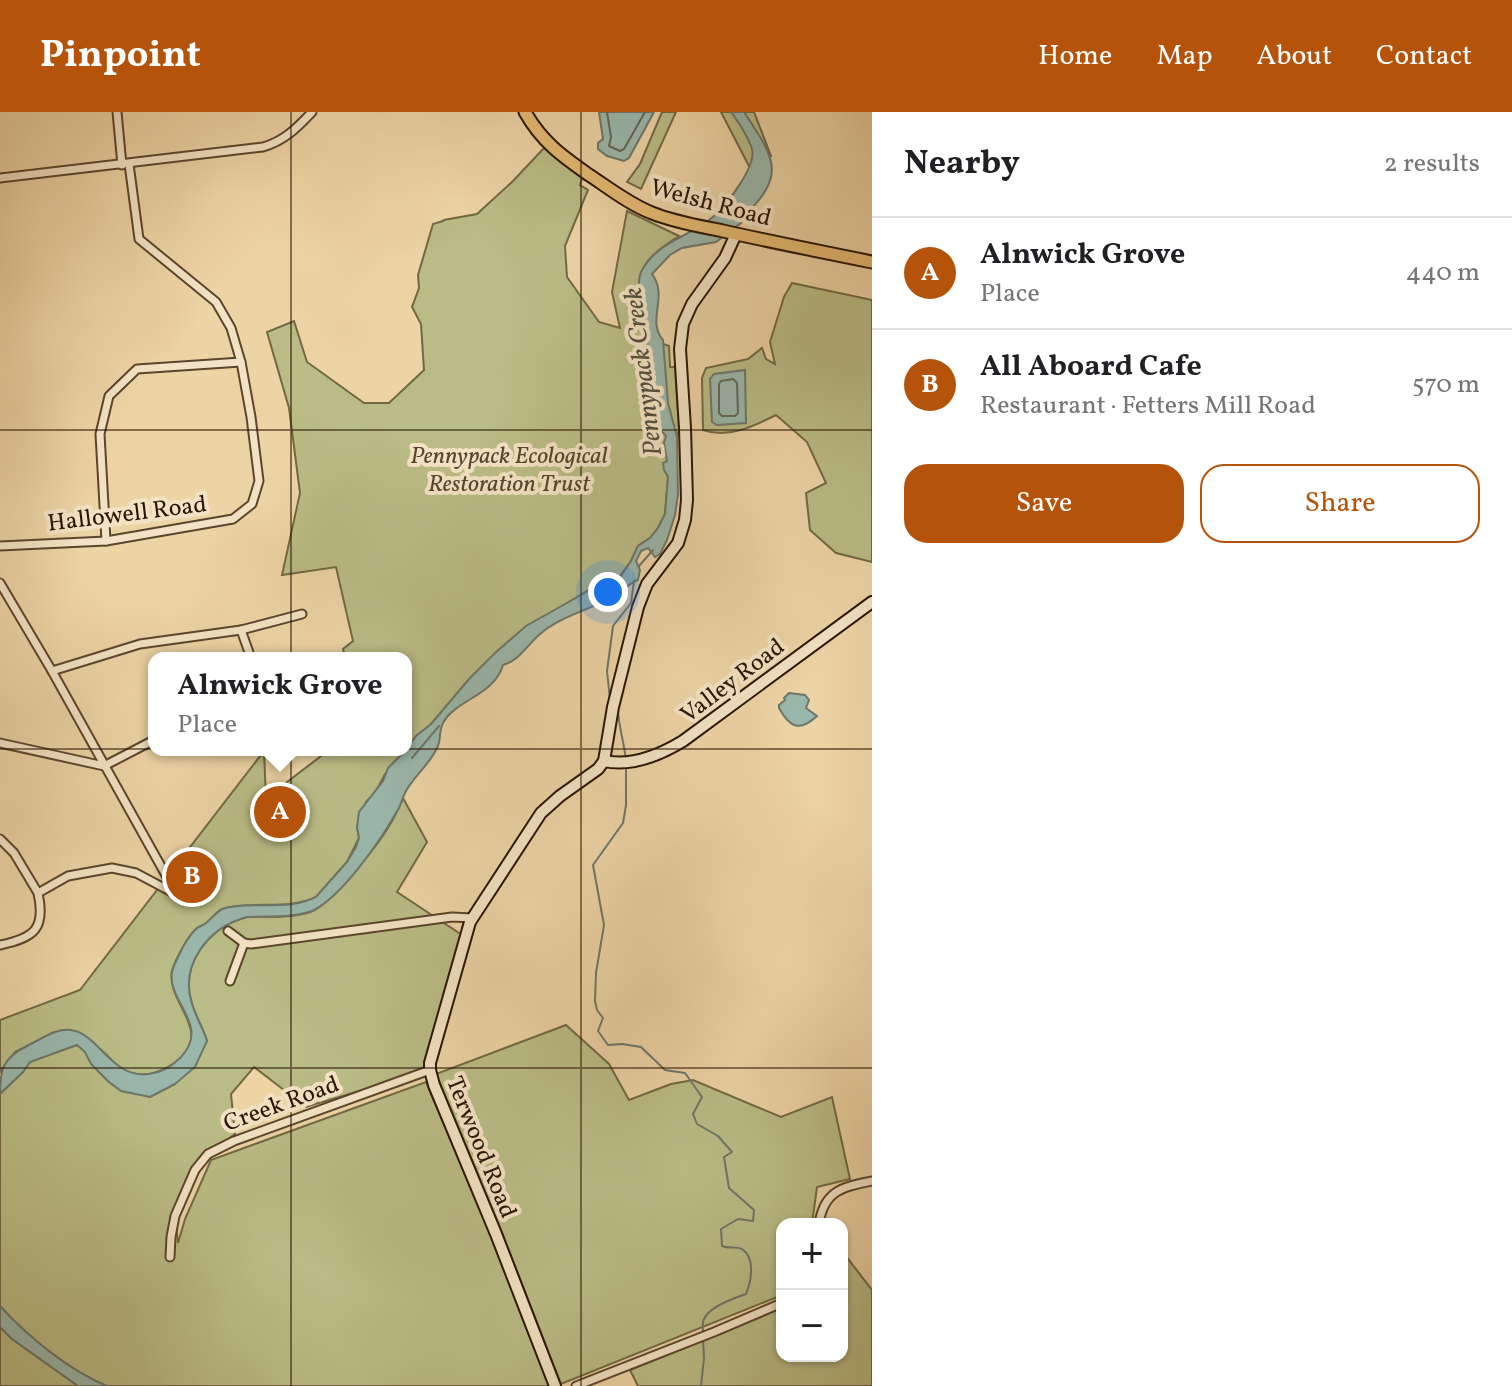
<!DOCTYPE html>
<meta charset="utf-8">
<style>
:root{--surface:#fff;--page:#f2f2f2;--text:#202124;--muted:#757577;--line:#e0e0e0;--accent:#b45309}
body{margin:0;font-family:Vollkorn,serif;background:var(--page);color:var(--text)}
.controls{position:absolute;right:24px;bottom:24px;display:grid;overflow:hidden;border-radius:16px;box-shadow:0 2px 6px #0004}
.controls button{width:72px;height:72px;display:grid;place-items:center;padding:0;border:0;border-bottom:2px solid var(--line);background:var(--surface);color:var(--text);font:40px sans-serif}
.you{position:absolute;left:608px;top:480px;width:28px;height:28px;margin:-20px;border:6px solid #fff;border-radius:50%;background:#1a73e8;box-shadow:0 0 0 12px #1a73e833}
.badge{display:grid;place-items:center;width:52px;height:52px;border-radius:50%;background:var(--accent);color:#fff;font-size:26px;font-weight:700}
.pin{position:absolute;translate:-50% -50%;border:4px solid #fff;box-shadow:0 2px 8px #0006}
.popup{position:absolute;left:148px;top:540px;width:264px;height:104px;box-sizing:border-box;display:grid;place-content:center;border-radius:16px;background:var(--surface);filter:drop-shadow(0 2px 6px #0005);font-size:26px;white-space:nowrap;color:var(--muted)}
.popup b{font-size:30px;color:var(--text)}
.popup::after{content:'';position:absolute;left:50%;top:100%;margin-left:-16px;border:16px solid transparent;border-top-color:var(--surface)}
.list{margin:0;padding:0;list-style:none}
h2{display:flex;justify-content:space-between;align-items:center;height:104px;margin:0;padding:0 32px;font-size:34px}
h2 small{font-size:26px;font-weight:400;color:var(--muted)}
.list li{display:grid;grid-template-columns:52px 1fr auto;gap:24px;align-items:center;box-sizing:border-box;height:112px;padding:0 32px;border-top:2px solid var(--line)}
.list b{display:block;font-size:30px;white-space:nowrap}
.list p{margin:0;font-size:26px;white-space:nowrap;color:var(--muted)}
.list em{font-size:26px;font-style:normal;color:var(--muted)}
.actions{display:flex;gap:16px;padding:24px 32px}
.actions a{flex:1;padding:18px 0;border:2px solid var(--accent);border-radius:24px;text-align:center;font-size:28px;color:var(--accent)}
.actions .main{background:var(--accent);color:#fff}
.map{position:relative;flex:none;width:872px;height:1274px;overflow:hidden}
header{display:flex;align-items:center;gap:48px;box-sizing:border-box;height:112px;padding:0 40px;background:var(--accent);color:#fff}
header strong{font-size:38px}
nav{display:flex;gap:44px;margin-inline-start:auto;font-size:28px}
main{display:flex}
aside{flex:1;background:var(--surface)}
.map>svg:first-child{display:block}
.green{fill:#babc85;stroke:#726844;stroke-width:2}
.water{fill:#9ab7ac;stroke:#6d7669;stroke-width:2}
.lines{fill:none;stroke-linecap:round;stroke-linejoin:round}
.shore{stroke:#626658;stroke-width:2}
.stream{stroke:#6d7669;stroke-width:2}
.street-casing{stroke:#5b452c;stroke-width:11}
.secondary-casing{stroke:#2a1504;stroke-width:14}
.primary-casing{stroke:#2a1504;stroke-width:15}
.street{stroke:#f3e3c4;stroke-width:7}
.secondary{stroke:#f3e3c4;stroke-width:10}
.primary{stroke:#e6ba72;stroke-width:11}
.grid{fill:none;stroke:#2a1504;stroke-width:2;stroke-opacity:0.55}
.labels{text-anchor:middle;stroke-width:8;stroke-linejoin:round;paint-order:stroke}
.street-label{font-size:24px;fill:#2a1504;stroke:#f3e3c4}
.park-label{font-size:24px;font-style:italic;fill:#55472b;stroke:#f3e3c4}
.water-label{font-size:26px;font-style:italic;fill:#514e3f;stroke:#f3e3c4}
</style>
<header>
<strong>Pinpoint</strong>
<nav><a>Home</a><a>Map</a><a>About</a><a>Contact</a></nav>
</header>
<main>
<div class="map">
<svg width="872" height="1274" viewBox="0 0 872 1274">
<rect width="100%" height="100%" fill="#edd4a5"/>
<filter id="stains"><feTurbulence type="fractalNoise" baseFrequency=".0025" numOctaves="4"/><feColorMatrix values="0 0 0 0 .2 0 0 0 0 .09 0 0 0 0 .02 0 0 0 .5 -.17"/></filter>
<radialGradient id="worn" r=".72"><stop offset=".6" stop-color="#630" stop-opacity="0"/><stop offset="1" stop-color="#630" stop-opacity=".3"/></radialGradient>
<g class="green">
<polygon points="662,0 676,0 641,77 627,70 640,52"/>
<polygon points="721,0 754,0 771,44 750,56"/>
<path d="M544,36L583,63L580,73L588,78L565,134L567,165L599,210L620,216L612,180L627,99L679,124C666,133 647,144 641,161C635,178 646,207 647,226L669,234L670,255H675L679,317L668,365L665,402L658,416L650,426L638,434L631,449L620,464H611L566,492L501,536L385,662L375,681L366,690L357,715L359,726L347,750L316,785C292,798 252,789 226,796C217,798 213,805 207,811C204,813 199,814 196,817C188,824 175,848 172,859C165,892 222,925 168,955C155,962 141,965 127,960C115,956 110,943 99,937C88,930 67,925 54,920L15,940L0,960V908L80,878L264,639L266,686L329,638H406V546H345L343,537L353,529L336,455L282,463L300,381L289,296L267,220L294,209L307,250L364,291H389L424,258L421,212L412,195L419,176L418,163L433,112L443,109L444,108L477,102L513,69Z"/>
<path d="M792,171L872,188V450L836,441L810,418L806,381L826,371L807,330L776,303C754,314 728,327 703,318L702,266L706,256L748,247L762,236L766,247L775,252L770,230L784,185Z"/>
<path d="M403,686L427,730L397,780L465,825L430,958L306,995L254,955L231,982L235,1022L199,1050L175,1103L178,1131L185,1107L211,1048L426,970L490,1122L549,1274H83L84,1264L0,1209V970L45,939L79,933L83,934L98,959L109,970L150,985L175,972L207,929C203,916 196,905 192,892C179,852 209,815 247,805C265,804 300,807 315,798C327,791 337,778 347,768C369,743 391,718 403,686Z"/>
<polygon points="566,913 609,952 629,988 671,972 693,968 781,1005 832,985 850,1067 817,1075 812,1112 782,1112 782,1183 561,1272 501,1118 436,962"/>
<polygon points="842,1139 872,1178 872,1274 638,1274 630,1258 782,1196 782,1244 842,1244"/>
<polygon points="0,1215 12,1227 78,1274 0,1274"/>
</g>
<g class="water">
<polygon points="599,0 654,0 629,46 624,49 607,44 598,37 598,31 603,27"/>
<path d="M731,0H744C775,47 788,63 741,107V111L716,130L682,136L670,143L652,162C669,185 646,208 663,228L668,291L677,325L678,383L675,403L667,428L660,442L655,445L648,436L641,439L636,449L640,458L638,468C629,471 626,477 618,482C594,497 562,503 540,522C527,533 520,548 503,553C494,584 456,587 443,611C439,618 441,626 438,634C431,651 415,663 406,679C402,686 401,694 396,701C380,729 343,783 314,798C298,806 265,804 247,805C209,815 179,852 192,892C196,905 203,916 207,929L195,955L175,972L150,985L121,979L109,970L91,952L85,940L77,933L30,950L23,960L0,982C0,957 3,946 27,934C36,930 46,923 55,920C96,905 105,968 149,962C161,961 173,953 181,945C211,913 167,890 172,860C173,854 177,848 179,843C183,834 189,824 196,817C200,813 201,815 206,811C213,806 217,798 225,796C252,789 291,799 316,785L347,750L356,735L359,726L357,715L359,700L383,669L388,656L406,638L416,624L431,612L469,567L495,541L526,514L597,474L611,464H621L631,449L638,434L650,426L658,416L665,402L668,365L664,358L663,351L667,349L664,331L666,324C649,309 651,281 649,261C647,244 648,228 646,212C644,196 634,174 642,158C659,128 691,125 714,104C727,92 757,54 752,37C748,24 739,11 731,0Z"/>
<polygon points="745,258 746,311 717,313 712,310 710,267 714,262"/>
<path d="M789,581L805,583L809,588L806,596L817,604C800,620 790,616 779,596V593L785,588L784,586Z"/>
<path d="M0,1194C27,1224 70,1259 107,1274H78L12,1227L0,1215Z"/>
</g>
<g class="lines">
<g class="shore">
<polyline points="607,0 611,25 609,34 620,39 624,37 645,0"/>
<polygon points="733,267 737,271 738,301 735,304 722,304 719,301 719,272 721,269"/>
</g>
<g class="stream">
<polyline points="639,454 653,438"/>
<polyline points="610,587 607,559 613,514 631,491 634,469"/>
<path d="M618,599C619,615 624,631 626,648"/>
<polyline points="412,646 439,614"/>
<path d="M626,654V693L623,711L593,753L604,813L596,861L595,889L597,898L603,906L598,919L608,933L622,932L641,935L665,958L685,961L702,985L693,1002L697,1012L718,1024L732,1040L724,1045L729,1076L754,1098L753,1109L738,1107L721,1117L722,1134C729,1137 736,1134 742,1137C756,1146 751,1170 746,1182C734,1186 709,1195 704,1207C702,1210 703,1218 703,1221"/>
<polyline points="701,1274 704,1246 703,1227"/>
</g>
<defs>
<g id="street">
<polyline points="117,0 122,53"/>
<path d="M0,66L263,35C284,29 297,16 312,0"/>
<polyline points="106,429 100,322 109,284 137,257 241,250"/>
<polyline points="0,434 106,429 233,407 252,392 259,369 251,305 241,250 231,216 216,190 139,127 129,52"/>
<polyline points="0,471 52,559 177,783"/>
<polyline points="241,518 251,546"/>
<polyline points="52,559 140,532 241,518 302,502"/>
<polyline points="0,631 104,654 154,628"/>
<polyline points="0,727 14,741 38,781"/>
<polyline points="228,819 244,831 251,832 452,805 472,806"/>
<path d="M0,833C34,826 46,817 38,781L68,764L112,756L136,761L183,786"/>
<polyline points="230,869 244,831"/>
<path d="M819,1112C824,1078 843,1075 872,1069"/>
<polyline points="170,1145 171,1125 175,1104 195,1058 208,1042 234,1029 430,958"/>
<polyline points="576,1274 714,1220 782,1191"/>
</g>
<g id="secondary">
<path d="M604,649C632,655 660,643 683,629L872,490"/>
<polyline points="555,1274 496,1122 434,973 430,958 430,951 470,810 541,701 560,684 598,657 604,649 613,595 638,495 647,472 678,431 685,408 687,388 685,316 680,237 683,212 692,192 725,146 736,122"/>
</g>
<path id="primary" d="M525,0C542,30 562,44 589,63C609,76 629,92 652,101C674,110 699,114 723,119C772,130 822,140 872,150"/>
</defs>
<use href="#street" class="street-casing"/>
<use href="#secondary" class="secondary-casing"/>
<use href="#primary" class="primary-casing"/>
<use href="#street" class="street"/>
<use href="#secondary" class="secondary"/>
<use href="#primary" class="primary"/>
</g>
<path class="grid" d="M291,0V1274M581,0V1274M0,318H872M0,637H872M0,956H872"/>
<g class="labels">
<g class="street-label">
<text transform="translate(711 90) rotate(15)" y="8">Welsh Road</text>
<text transform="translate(127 401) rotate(-7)" y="8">Hallowell Road</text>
<text transform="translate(732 568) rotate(-37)" y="8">Valley Road</text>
<text transform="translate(281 991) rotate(-20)" y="8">Creek Road</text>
<text transform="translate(482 1035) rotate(68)" y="8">Terwood Road</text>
</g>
<g class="park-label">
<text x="509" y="351">Pennypack Ecological<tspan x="509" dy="28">Restoration Trust</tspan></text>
</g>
<g class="water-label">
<text transform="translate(642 260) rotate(-97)" y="9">Pennypack Creek</text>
</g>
</g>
<rect width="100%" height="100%" filter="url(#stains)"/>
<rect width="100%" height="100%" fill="url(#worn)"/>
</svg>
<div class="controls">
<button>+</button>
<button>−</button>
</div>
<div class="you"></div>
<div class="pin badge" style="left:280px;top:700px">A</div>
<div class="popup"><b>Alnwick Grove</b>Place</div>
<div class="pin badge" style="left:192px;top:765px">B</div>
</div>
<aside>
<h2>Nearby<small>2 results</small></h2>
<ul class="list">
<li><span class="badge">A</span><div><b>Alnwick Grove</b><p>Place</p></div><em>440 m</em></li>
<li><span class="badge">B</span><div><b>All Aboard Cafe</b><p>Restaurant · Fetters Mill Road</p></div><em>570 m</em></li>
</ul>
<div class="actions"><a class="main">Save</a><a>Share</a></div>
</aside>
</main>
